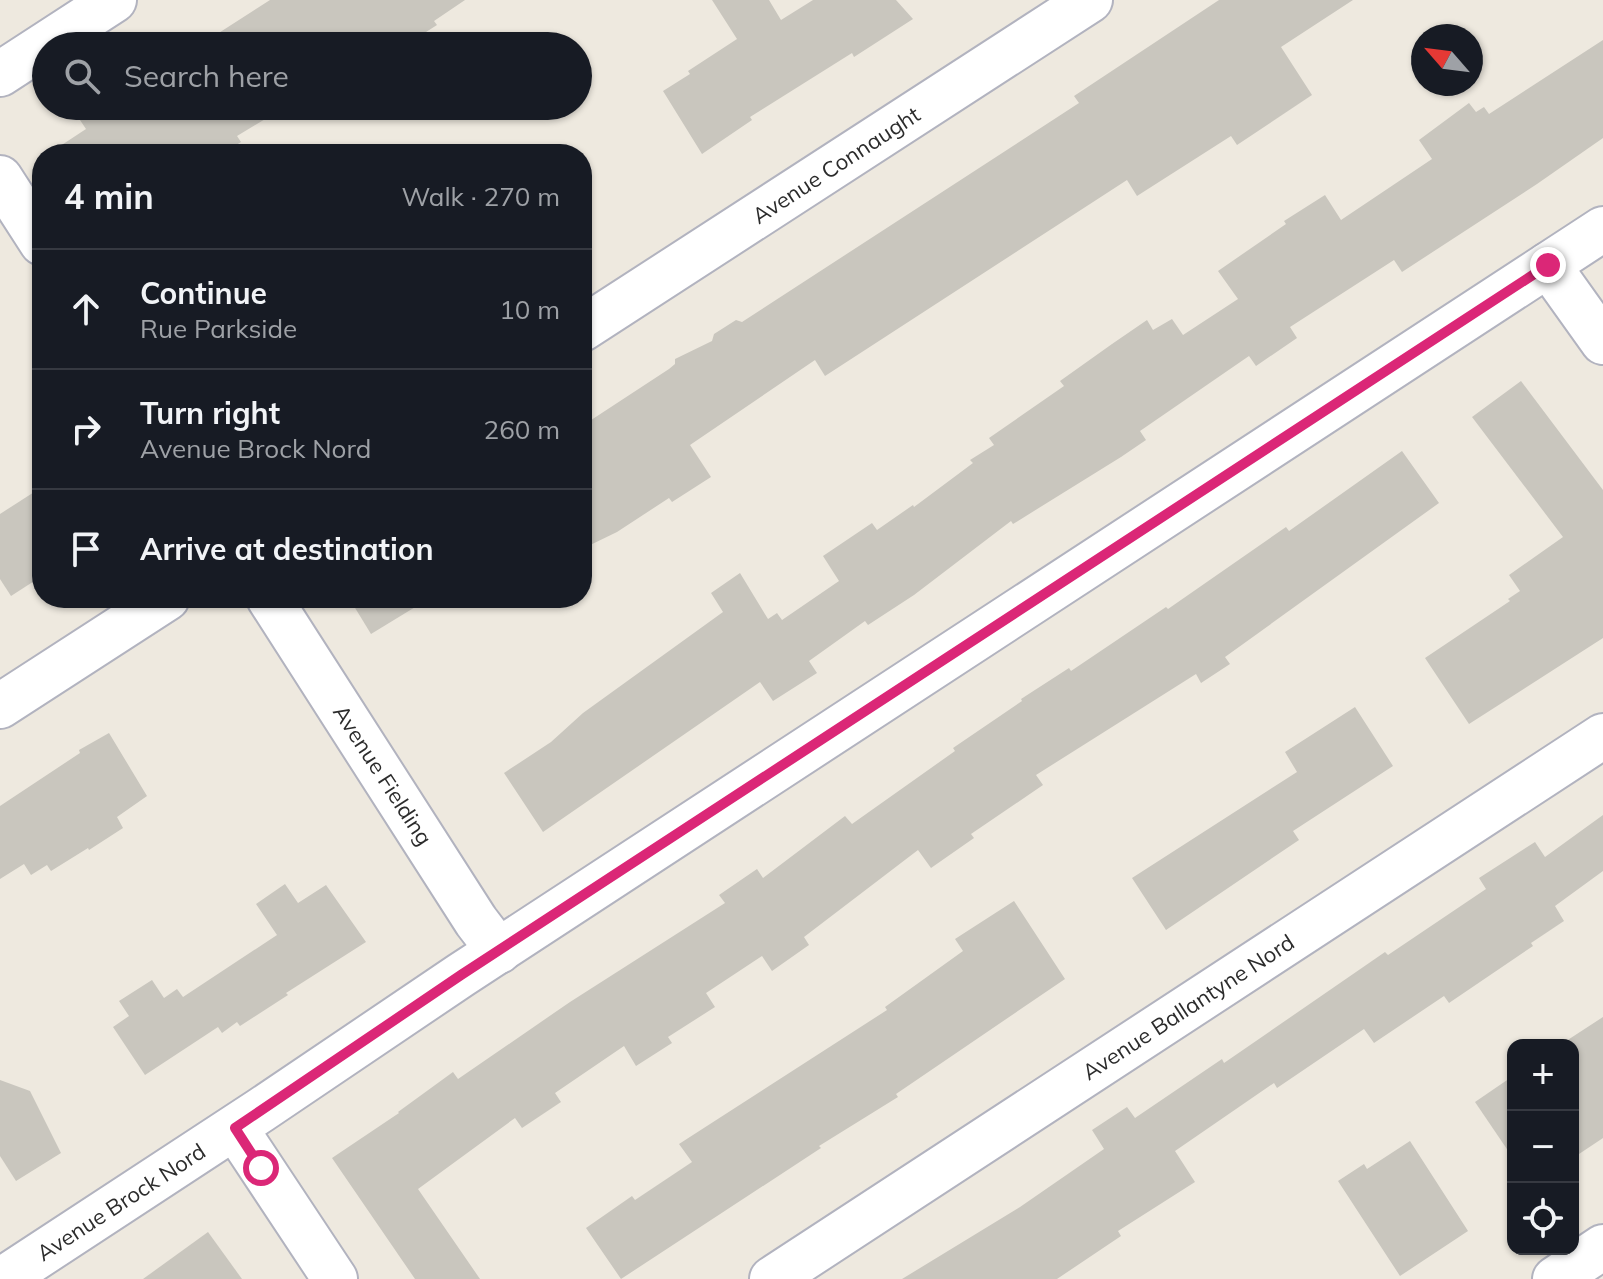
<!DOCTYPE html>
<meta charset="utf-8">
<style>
:root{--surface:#171b24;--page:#242831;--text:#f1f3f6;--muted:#9ea1a6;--line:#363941}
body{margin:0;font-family:Mulish,sans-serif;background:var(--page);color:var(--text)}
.controls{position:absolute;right:24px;bottom:24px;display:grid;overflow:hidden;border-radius:16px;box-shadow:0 2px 6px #0004}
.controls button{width:72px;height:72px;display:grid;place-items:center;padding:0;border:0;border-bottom:2px solid var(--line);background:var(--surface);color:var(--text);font:40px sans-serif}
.compass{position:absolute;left:1411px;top:24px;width:72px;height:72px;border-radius:50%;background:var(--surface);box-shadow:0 2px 6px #0004;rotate:298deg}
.stop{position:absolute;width:24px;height:24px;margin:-18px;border:6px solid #db2777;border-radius:50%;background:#fff}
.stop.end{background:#db2777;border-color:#fff;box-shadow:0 2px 8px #0008}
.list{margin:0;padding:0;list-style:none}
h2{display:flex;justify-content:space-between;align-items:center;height:104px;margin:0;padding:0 32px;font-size:34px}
h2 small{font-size:26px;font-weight:400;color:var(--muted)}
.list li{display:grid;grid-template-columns:52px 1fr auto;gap:24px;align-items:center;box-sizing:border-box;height:120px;padding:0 32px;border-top:2px solid var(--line)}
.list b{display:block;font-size:30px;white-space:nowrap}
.list p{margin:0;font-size:26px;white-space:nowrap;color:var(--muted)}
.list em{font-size:26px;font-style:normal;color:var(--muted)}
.icon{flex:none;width:44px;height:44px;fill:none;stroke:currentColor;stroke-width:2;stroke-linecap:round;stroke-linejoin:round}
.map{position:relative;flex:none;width:1603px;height:1279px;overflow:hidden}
.search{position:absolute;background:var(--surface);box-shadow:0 2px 6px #0004;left:32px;top:32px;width:560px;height:88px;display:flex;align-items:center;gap:20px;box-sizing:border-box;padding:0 28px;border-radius:44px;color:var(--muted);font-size:30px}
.panel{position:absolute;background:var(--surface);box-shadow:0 2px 6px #0004;left:32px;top:144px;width:560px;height:464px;border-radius:32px}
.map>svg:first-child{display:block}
.building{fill:#c9c6be}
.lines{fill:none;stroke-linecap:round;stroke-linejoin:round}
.street-casing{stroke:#b2b3bf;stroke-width:48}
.secondary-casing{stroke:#b2b3bf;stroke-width:48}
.street{stroke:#fff;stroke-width:44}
.secondary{stroke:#fff;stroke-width:44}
.route{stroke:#db2777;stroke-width:10}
.labels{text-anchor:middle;stroke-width:8;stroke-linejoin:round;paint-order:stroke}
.street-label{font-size:22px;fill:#2c2c2c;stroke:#fff}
</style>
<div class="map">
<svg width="1603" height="1279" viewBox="0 0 1603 1279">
<rect width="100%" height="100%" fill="#eee9df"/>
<g class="building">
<polygon points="270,0 465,0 434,21 437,25 404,46 194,46 198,43 200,45"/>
<polygon points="712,0 769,0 781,20 813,0 896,0 913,19 854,57 852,53 750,117 752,120 702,154 663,91 690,74 688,71 737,39"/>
<polygon points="1219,0 1353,0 1281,47 1312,95 1237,145 1231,136 1137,196 1127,180 825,376 815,360 690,445 711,477 672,502 669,498 617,532 582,549 582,426 669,369 675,364 675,359 712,341 714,334 736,320 742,322 1079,103 1074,96"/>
<polygon points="1603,40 1603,138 1537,184 1402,272 1394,260 1290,327 1297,338 1256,366 1249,356 1140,431 1146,440 1121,457 1013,524 1011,521 914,595 868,625 865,621 809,661 817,673 773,701 760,682 543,832 504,773 551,742 583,713 723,612 711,593 740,573 768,619 777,613 782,620 839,581 823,556 872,523 877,530 913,505 914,507 973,463 970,460 994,445 989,438 1064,386 1060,381 1112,344 1147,320 1153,330 1172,319 1183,335 1238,299 1218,271 1286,224 1284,221 1325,195 1341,220 1432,159 1419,140 1469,103 1476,112 1484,107 1489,114"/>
<polygon points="103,106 287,106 237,136 241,142 222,154 48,154 86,129 80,120"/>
<polygon points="294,106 317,106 301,117"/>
<polygon points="1521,381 1603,490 1603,638 1469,724 1425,658 1510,601 1508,599 1520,591 1509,575 1563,537 1472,417"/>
<polygon points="1402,451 1439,503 1225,657 1230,664 1201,683 1196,674 1036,775 1043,785 971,834 974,838 931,868 918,850 804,937 809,945 772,971 762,956 706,993 715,1007 668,1037 672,1043 636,1066 624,1046 555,1093 561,1102 522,1128 515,1118 418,1189 480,1279 415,1279 332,1158 399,1113 398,1112 453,1072 458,1079 570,1002 725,903 719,895 757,869 763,878 845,816 852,824 955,751 953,748 1022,701 1021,699 1069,668 1071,671 1166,607 1168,609 1286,527 1289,531"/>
<polygon points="42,487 42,576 11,596 0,579 0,514"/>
<polygon points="349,598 430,598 371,634"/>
<polygon points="1355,707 1393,766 1293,831 1299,840 1166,930 1132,878 1297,772 1285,752"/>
<polygon points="109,733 147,796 117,817 123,828 89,850 88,848 51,871 47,865 31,875 24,864 0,879 0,806 80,753 79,750"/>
<polygon points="1603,815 1603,871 1555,906 1564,921 1531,943 1533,946 1449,1003 1444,996 1374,1043 1364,1029 1277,1088 1274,1083 1175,1151 1195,1182 1118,1231 1121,1236 1057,1279 902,1279 1020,1207 1104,1149 1092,1130 1127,1107 1135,1118 1222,1059 1224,1063 1385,952 1388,955 1486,889 1479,878 1535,842 1545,857"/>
<polygon points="285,884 298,903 326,885 366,942 286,993 288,995 240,1026 237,1022 222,1033 218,1027 145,1075 113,1027 129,1016 119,1001 152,980 164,998 177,989 183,997 277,935 256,904"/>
<polygon points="1014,901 1065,979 896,1094 898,1097 819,1146 821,1148 621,1279 586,1228 632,1196 635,1200 692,1162 679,1144 887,1010 885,1007 963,951 955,939"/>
<polygon points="1603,1017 1603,1138 1573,1158 1573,1045 1560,1045"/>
<polygon points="1513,1076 1513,1158 1475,1102"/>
<polygon points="0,1080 30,1091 61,1153 16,1181 0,1156"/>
<polygon points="1410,1141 1468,1231 1400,1276 1338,1181 1364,1164 1367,1169"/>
<polygon points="208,1232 242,1279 143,1279"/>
</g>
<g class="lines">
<defs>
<g id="street">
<polyline points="0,74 114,0"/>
<polyline points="0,178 42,243"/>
<polyline points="1548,265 1603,342"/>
<polyline points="582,329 1090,0"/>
<polyline points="269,598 476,921 499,951"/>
<polyline points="0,706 167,598"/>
<polyline points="235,1128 335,1279"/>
<polyline points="3,1279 261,1110 461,975 1603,229"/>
<polyline points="772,1279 1603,736"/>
</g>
<polyline id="secondary" points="1555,1279 1603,1247"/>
</defs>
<use href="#street" class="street-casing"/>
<use href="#secondary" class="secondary-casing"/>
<use href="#street" class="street"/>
<use href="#secondary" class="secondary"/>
</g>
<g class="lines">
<polyline class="route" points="261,1168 235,1128 461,975 1548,265"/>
</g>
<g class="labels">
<g class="street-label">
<text transform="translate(836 165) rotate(-33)" y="8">Avenue Connaught</text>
<text transform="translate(383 775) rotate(57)" y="8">Avenue Fielding</text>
<text transform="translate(1188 1007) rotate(-33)" y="8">Avenue Ballantyne Nord</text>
<text transform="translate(121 1202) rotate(-33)" y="8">Avenue Brock Nord</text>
</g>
</g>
</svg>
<div class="controls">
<button>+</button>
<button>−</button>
<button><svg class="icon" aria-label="locate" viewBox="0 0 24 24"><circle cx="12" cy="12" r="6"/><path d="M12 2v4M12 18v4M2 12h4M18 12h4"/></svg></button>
</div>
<svg class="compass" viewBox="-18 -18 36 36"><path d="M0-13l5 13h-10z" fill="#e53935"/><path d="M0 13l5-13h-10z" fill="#9ea1a6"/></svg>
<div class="stop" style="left:261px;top:1168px"></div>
<div class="stop end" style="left:1548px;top:265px"></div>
<div class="search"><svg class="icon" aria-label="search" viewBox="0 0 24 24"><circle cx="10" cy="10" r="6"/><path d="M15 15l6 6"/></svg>Search here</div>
<section class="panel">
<h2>4 min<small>Walk · 270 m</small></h2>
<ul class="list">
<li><svg class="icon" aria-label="ahead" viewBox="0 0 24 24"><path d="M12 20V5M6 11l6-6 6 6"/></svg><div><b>Continue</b><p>Rue Parkside</p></div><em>10 m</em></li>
<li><svg class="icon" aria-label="right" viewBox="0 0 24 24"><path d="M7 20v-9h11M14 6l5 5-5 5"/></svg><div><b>Turn right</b><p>Avenue Brock Nord</p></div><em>260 m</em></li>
<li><svg class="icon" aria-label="arrive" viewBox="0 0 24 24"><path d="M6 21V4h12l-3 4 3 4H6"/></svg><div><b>Arrive at destination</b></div></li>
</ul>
</section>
</div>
